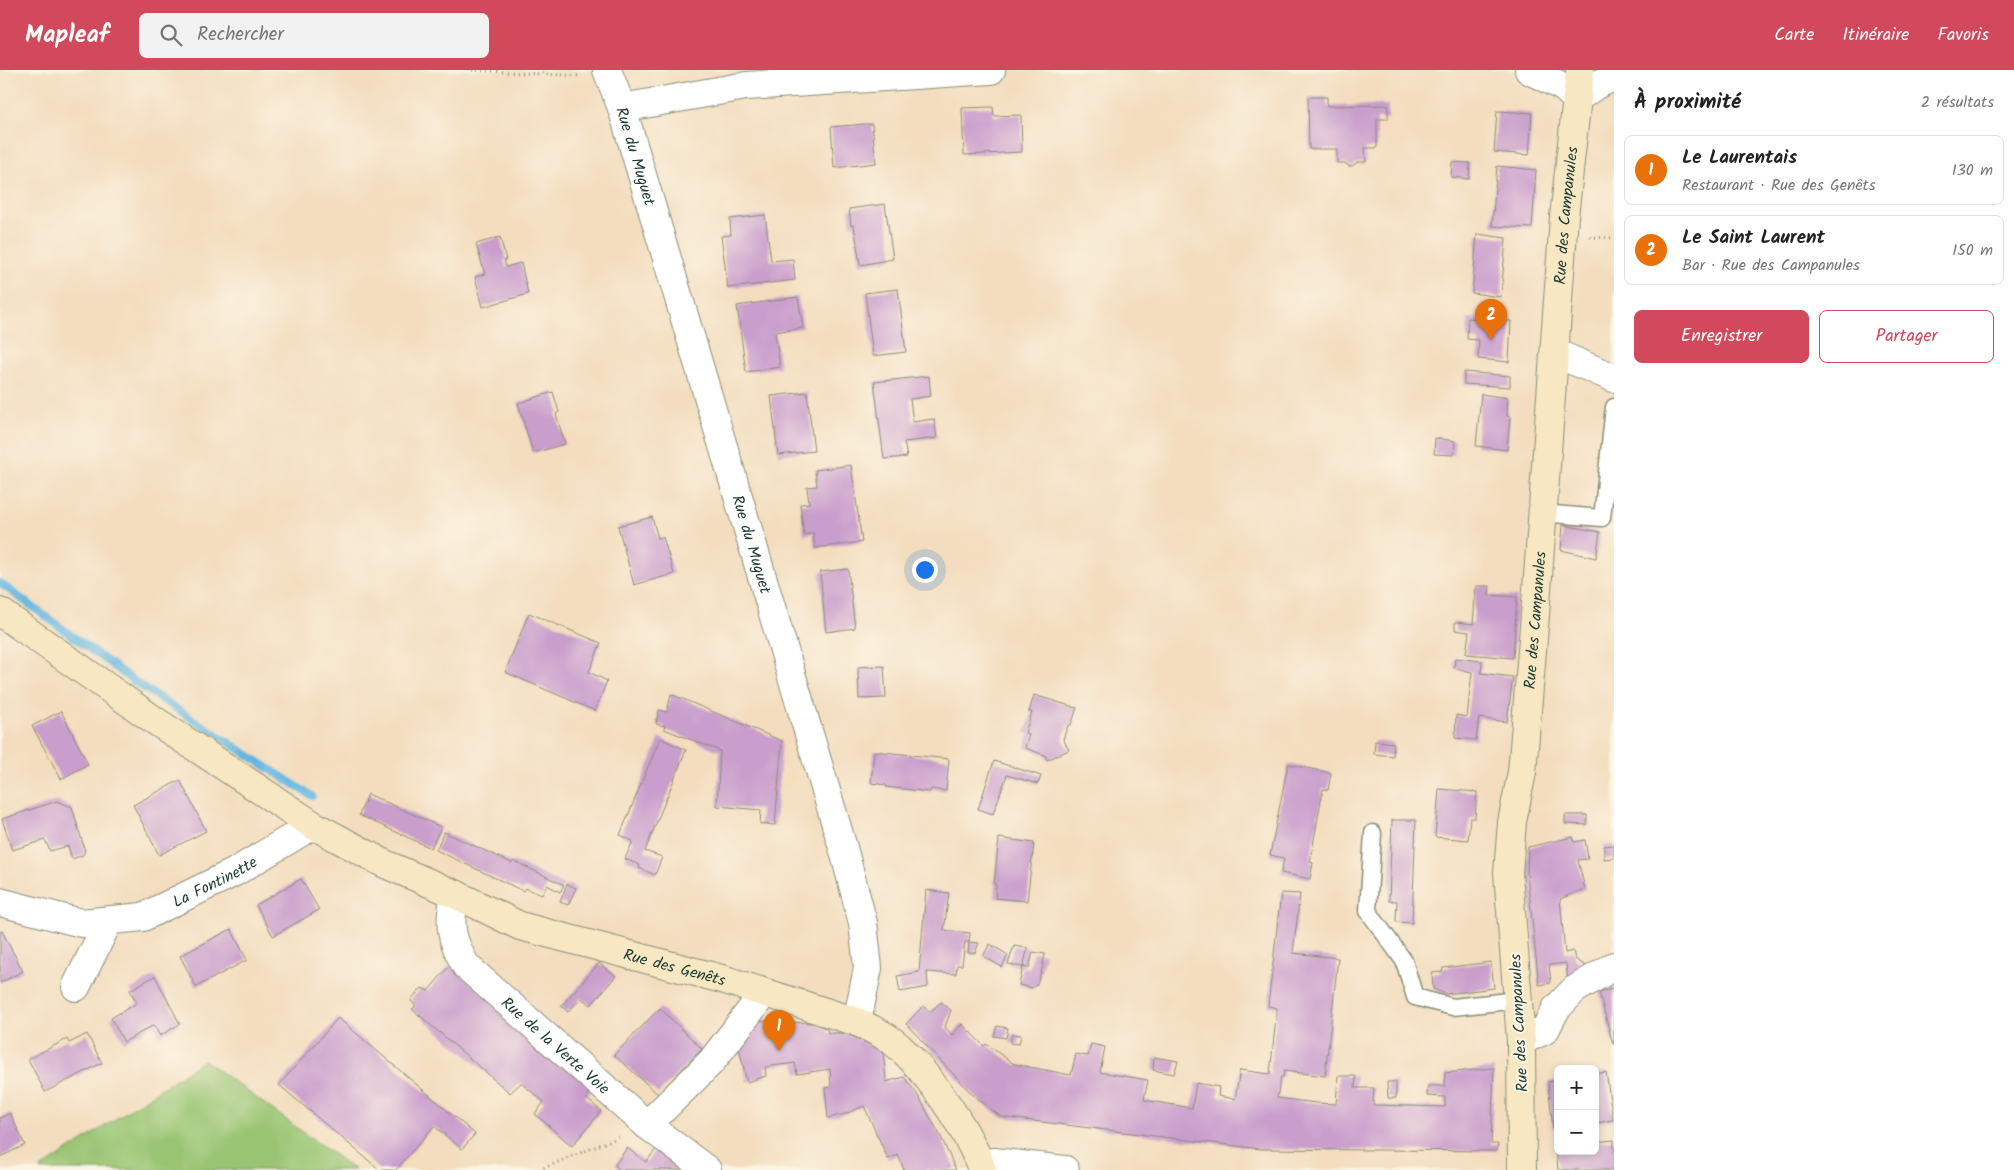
<!DOCTYPE html>
<html lang="fr">
<meta charset="utf-8">
<style>
:root{--surface:#fff;--page:#f2f2f2;--text:#222;--muted:#767676;--line:#e0e0e0;--accent:#d1495b}
body{margin:0;font-family:Kalam,sans-serif;background:var(--page);color:var(--text)}
.controls{position:absolute;right:15px;bottom:15px;display:grid;overflow:hidden;border-radius:8px;box-shadow:0 2px 8px #0003}
.controls button{width:45px;height:45px;display:grid;place-items:center;padding:0;border:0;border-bottom:1px solid var(--line);background:var(--surface);color:var(--text);font:25px sans-serif}
.you{position:absolute;left:924px;top:499px;width:18px;height:18px;margin:-12px;border:4px solid #fff;border-radius:50%;background:#1a73e8;box-shadow:0 0 0 8px #1a73e833}
.badge{display:grid;place-items:center;width:32px;height:32px;border-radius:50%;background:var(--accent);color:#fff;font-size:16px;font-weight:700}
.pin{position:absolute;translate:-50% -41px;filter:drop-shadow(0 1px 2px #0008)}
.pin::after{content:'';position:absolute;top:26px;width:18px;height:15px;background:inherit;clip-path:polygon(0 0,100% 0,50% 100%)}
.list{margin:0;padding:0;list-style:none}
h2{display:flex;justify-content:space-between;align-items:center;height:65px;margin:0;padding:0 20px;font-size:21px}
h2 small{font-size:16px;font-weight:400;color:var(--muted)}
.list li{display:grid;grid-template-columns:32px 1fr auto;gap:15px;align-items:center;box-sizing:border-box;height:70px;margin:0 10px 10px;padding:0 10px;border:1px solid var(--line);border-radius:8px}
.list b{display:block;font-size:19px;white-space:nowrap}
.list p{margin:0;font-size:16px;white-space:nowrap;color:var(--muted)}
.list em{font-size:16px;font-style:normal;color:var(--muted)}
.actions{display:flex;gap:10px;padding:15px 20px}
.actions a{flex:1;padding:11px 0;border:1px solid var(--accent);border-radius:8px;text-align:center;font-size:18px;color:var(--accent)}
.actions .main{background:var(--accent);color:#fff}
.icon{flex:none;width:28px;height:28px;fill:none;stroke:currentColor;stroke-width:2;stroke-linecap:round;stroke-linejoin:round}
.map{position:relative;flex:none;width:1614px;height:1100px;overflow:hidden}
header{display:flex;align-items:center;gap:30px;box-sizing:border-box;height:70px;padding:0 25px;background:var(--accent);color:#fff}
header strong{font-size:24px}
nav{display:flex;gap:28px;margin-inline-start:auto;font-size:18px}
.search{width:350px;height:45px;background:var(--page);display:flex;align-items:center;gap:12px;box-sizing:border-box;padding:0 18px;border-radius:8px;color:var(--muted);font-size:19px}
main{display:flex}
aside{flex:1;background:var(--surface)}
.map>svg:first-child{display:block}
.green{fill:#99c572;stroke:#5c8153}
.lines{fill:none;stroke-linecap:round;stroke-linejoin:round}
.stream{stroke:#63b6df;stroke-width:8}
.building{fill:#c99dcc}
.service-casing{stroke:#898d79;stroke-width:19}
.minor-casing{stroke:#898d79;stroke-width:30}
.tertiary-casing{stroke:#898d79;stroke-width:30}
.secondary-casing{stroke:#898d79;stroke-width:30}
.path{stroke:#898d79;stroke-width:3;stroke-dasharray:1 4;stroke-linecap:butt}
.service{stroke:#fff;stroke-width:16}
.minor{stroke:#fff;stroke-width:28}
.tertiary{stroke:#fff;stroke-width:28}
.secondary{stroke:#f7e8c3;stroke-width:28}
.labels{text-anchor:middle;stroke-width:4;stroke-linejoin:round;paint-order:stroke}
.street-label{font-size:16px;fill:#1f3d34;stroke:#fcf5e5}
</style>
<header>
<strong>Mapleaf</strong>
<div class="search"><svg class="icon" aria-label="search" viewBox="0 0 24 24"><circle cx="10" cy="10" r="6"/><path d="M15 15l6 6"/></svg>Rechercher</div>
<nav><a>Carte</a><a>Itinéraire</a><a>Favoris</a></nav>
</header>
<main>
<div class="map">
<svg width="1614" height="1100" viewBox="0 0 1614 1100">
<rect width="100%" height="100%" fill="#fcf5e5"/>
<filter id="ink" filterUnits="userSpaceOnUse"><feTurbulence type="fractalNoise" baseFrequency=".02" numOctaves="2"/><feDisplacementMap in="SourceGraphic" scale="10" xChannelSelector="R" yChannelSelector="G"/><feConvolveMatrix kernelMatrix="1 2 1 2 8 2 1 2 1" color-interpolation-filters="sRGB"/></filter>
<filter id="wash" filterUnits="userSpaceOnUse"><feTurbulence type="fractalNoise" baseFrequency=".0096" numOctaves="4" result="noise"/><feDisplacementMap in="SourceGraphic" scale="20" xChannelSelector="R" yChannelSelector="G"/><feGaussianBlur stdDeviation="1.12" result="paint"/><feColorMatrix in="noise" values="0 0 0 0 0 0 0 0 0 0 0 0 0 0 0 0 0 1.4 0 .05"/><feComposite in="paint" operator="in"/></filter>
<g filter="url(#wash)">
<rect width="100%" height="100%" fill="#f3ddbe"/>
<polygon class="green" points="204,990 355,1100 39,1100"/>
<g class="lines">
<polyline class="stream" points="0,513 138,614 312,726"/>
</g>
<g id="blocks">
<g class="building">
<polygon points="1308,27 1327,27 1327,36 1388,35 1388,49 1377,49 1377,78 1365,78 1366,92 1358,92 1352,96 1348,96 1345,93 1337,93 1337,79 1309,79"/>
<polygon points="993,37 994,46 1021,45 1022,82 964,85 962,38"/>
<polygon points="1497,41 1532,43 1529,85 1494,82"/>
<polygon points="865,54 872,54 876,93 834,98 831,57"/>
<polygon points="1452,92 1470,93 1469,109 1451,107"/>
<polygon points="1497,96 1536,100 1532,158 1492,156"/>
<polygon points="885,134 893,189 860,195 854,155 851,156 849,139"/>
<polygon points="765,145 771,191 793,189 795,210 728,218 721,166 731,165 730,149"/>
<polygon points="1477,164 1506,168 1501,227 1472,223"/>
<polygon points="500,167 506,190 504,190 506,197 521,193 528,224 483,237 475,207 485,204 476,174"/>
<polygon points="898,219 906,282 873,286 865,223"/>
<polygon points="798,227 803,258 775,262 780,297 746,302 737,236"/>
<polygon points="1468,248 1511,251 1509,292 1478,289 1479,270 1467,269"/>
<polygon points="1464,302 1510,306 1510,317 1464,314"/>
<polygon points="929,306 931,326 910,329 913,352 934,349 937,368 904,372 907,387 884,389 874,312"/>
<polygon points="553,322 559,342 556,344 565,374 533,383 518,333"/>
<polygon points="807,322 814,381 778,385 771,326"/>
<polygon points="1481,324 1508,328 1507,346 1510,347 1507,380 1476,376"/>
<polygon points="1435,368 1455,371 1454,385 1434,384"/>
<polygon points="851,395 862,472 815,478 813,463 804,465 800,434 809,433 807,417 817,416 815,400"/>
<polygon points="652,447 658,468 663,467 674,504 634,515 618,456"/>
<polygon points="1563,455 1600,462 1596,488 1561,480"/>
<polygon points="848,499 855,558 826,562 820,502"/>
<polygon points="1476,516 1490,516 1489,525 1517,527 1513,588 1466,584 1469,562 1455,560 1455,552 1473,554"/>
<polygon points="529,543 601,573 589,602 607,611 595,641 505,602"/>
<polygon points="1455,588 1482,591 1481,603 1513,607 1507,652 1479,648 1476,670 1455,668 1456,645 1467,647 1472,602 1454,598"/>
<polygon points="884,596 886,628 859,629 858,597"/>
<polygon points="671,624 782,671 775,755 760,754 761,740 717,736 720,681 664,659 665,656 656,654 659,640 667,642"/>
<polygon points="1034,625 1077,638 1071,655 1068,655 1063,669 1069,680 1047,690 1045,685 1025,678 1029,664 1025,663 1032,642 1029,642"/>
<polygon points="61,641 88,694 61,709 32,656"/>
<polygon points="660,668 686,680 645,781 662,787 655,805 639,798 640,795 625,789 633,771 620,765"/>
<polygon points="1375,671 1394,673 1393,686 1374,684"/>
<polygon points="874,681 949,689 946,721 931,719 930,722 886,717 886,715 871,713"/>
<polygon points="994,691 1041,706 1038,714 1007,705 993,744 978,739"/>
<polygon points="1288,694 1331,703 1328,720 1323,719 1310,792 1313,793 1310,809 1281,803 1284,788 1270,785"/>
<polygon points="180,710 206,761 159,785 133,735"/>
<polygon points="1439,719 1477,722 1475,748 1470,748 1468,770 1435,767"/>
<polygon points="368,724 441,757 431,778 359,745"/>
<polygon points="57,731 72,737 85,781 83,785 72,789 68,776 50,781 45,770 12,780 2,749"/>
<polygon points="1565,745 1587,745 1587,755 1565,754"/>
<polygon points="1392,750 1416,750 1412,853 1396,852 1397,831 1389,831"/>
<polygon points="444,762 512,793 514,791 564,815 560,822 547,815 542,825 525,818 523,821 436,780"/>
<polygon points="1573,767 1574,772 1585,770 1588,789 1578,790 1585,819 1560,829 1565,883 1573,881 1575,889 1589,898 1568,912 1566,893 1549,895 1551,913 1539,915 1527,803 1528,777"/>
<polygon points="999,768 1034,773 1027,831 995,828 996,815 994,814"/>
<polygon points="1614,775 1614,788 1604,789 1604,776"/>
<polygon points="301,809 319,840 273,866 256,835"/>
<polygon points="567,814 576,818 568,835 560,832"/>
<polygon points="926,820 949,823 944,860 970,863 969,872 979,873 975,883 968,883 969,872 965,872 962,895 957,895 956,904 927,902 928,917 900,922 897,906 919,902"/>
<polygon points="1281,823 1300,824 1293,883 1338,888 1325,1006 1284,1001 1283,1007 1281,1007 1277,1028 1316,1033 1336,1034 1338,1006 1356,1006 1355,1018 1374,1018 1373,1035 1445,1037 1445,1027 1427,1026 1428,1016 1445,1016 1445,1003 1494,998 1491,1074 1498,1074 1497,1081 1261,1079 1001,1047 974,1026 906,954 923,936 930,942 941,932 951,940 945,957 952,965 962,954 984,976 986,974 1014,994 1071,1005 1076,984 1088,986 1091,974 1105,977 1100,1002 1148,1010 1144,1030 1192,1038 1196,1013 1219,1017 1218,1026 1235,1029 1240,1000 1270,1004 1277,938 1268,936"/>
<polygon points="231,859 247,890 196,917 180,886"/>
<polygon points="2,861 23,901 0,913 0,862"/>
<polygon points="990,874 1008,885 1002,897 983,886"/>
<polygon points="1014,876 1028,878 1023,897 1008,894"/>
<polygon points="1033,882 1045,884 1042,899 1037,914 1032,918 1019,915 1023,897 1029,898"/>
<polygon points="1491,892 1494,918 1446,924 1433,919 1432,903 1442,902 1443,898"/>
<polygon points="599,893 616,906 591,935 581,928 568,942 561,936"/>
<polygon points="450,895 593,1018 585,1027 601,1041 572,1076 535,1044 544,1032 521,1013 510,1023 412,939 416,936 411,931 414,926 422,918 428,921"/>
<polygon points="155,906 180,954 160,966 154,955 124,972 111,948 137,933 130,920"/>
<polygon points="1614,918 1614,974 1613,974 1599,922"/>
<polygon points="660,938 702,979 658,1024 614,985"/>
<polygon points="338,948 475,1064 462,1079 434,1056 396,1100 380,1100 279,1015"/>
<polygon points="756,951 815,953 827,959 828,963 844,963 883,980 886,1012 904,1007 917,1024 941,1067 956,1100 904,1100 898,1085 888,1089 864,1036 845,1044 828,1048 825,1018 831,1017 830,999 797,1004 795,993 765,997 766,1006 747,1012 737,969"/>
<polygon points="997,956 1008,958 1006,968 994,966"/>
<polygon points="87,964 102,993 45,1022 28,989 67,969 69,973"/>
<polygon points="1012,964 1021,965 1019,974 1010,973"/>
<polygon points="1154,987 1178,991 1174,1004 1153,1000"/>
<polygon points="1606,1002 1613,1050 1595,1053 1595,1004"/>
<polygon points="1558,1010 1558,1059 1553,1059 1548,1012"/>
<polygon points="1387,1012 1396,1012 1396,1028 1388,1028"/>
<polygon points="10,1043 25,1075 0,1087 0,1048"/>
<polygon points="1614,1070 1614,1100 1558,1100 1556,1078 1558,1078 1558,1081 1595,1081 1595,1072"/>
<polygon points="660,1074 697,1100 620,1100 615,1095 627,1078 646,1092"/>
</g>
</g>
</g>
<g filter="url(#ink)">
<use href="#blocks" fill-opacity="0" stroke="#898d79" stroke-width="1"/>
<g class="lines">
<defs>
<g id="service">
<polyline points="1541,443 1602,448 1614,337"/>
<polyline points="1373,763 1368,841 1404,891 1415,927 1453,937 1518,930"/>
</g>
<g id="minor">
<path id="s1" d="M607,0L622,38L844,781L863,853L868,898L857,952"/>
<polyline points="1555,283 1614,308"/>
<path id="s2" d="M455,824C448,856 451,869 466,896L647,1055L707,1100"/>
<path id="s3" d="M0,832L81,853L143,847L235,802L313,755"/>
<polyline points="76,917 109,850"/>
<polyline points="1521,971 1545,960 1556,939 1574,920 1614,896"/>
<polyline points="647,1055 711,992 764,923"/>
</g>
<g id="tertiary">
<polyline points="1529,0 1563,17 1576,29 1596,15 1614,7"/>
<polyline points="622,38 746,16 991,0"/>
<polyline points="980,1093 995,1092 1065,1100"/>
</g>
<g id="secondary">
<path id="s4" d="M0,542L154,650L313,755L385,794L455,824L520,856L722,909L857,952C868,957 878,962 888,968C921,991 970,1062 982,1100"/>
<path id="s5" d="M1522,1100L1521,971L1508,803L1512,752L1522,702L1537,520L1564,147L1580,0"/>
</g>
</defs>
<use href="#service" class="service-casing"/>
<use href="#minor" class="minor-casing"/>
<use href="#tertiary" class="tertiary-casing"/>
<use href="#secondary" class="secondary-casing"/>
<g class="path">
<polyline points="467,0 581,6"/>
<polyline points="1590,167 1614,168"/>
<polyline points="539,1100 619,1067"/>
</g>
<use href="#service" class="service"/>
<use href="#minor" class="minor"/>
<use href="#tertiary" class="tertiary"/>
<use href="#secondary" class="secondary"/>
</g>
</g>
<g class="labels">
<g class="street-label">
<text dy="6" stroke="none"><textPath href="#s1" startOffset="91">Rue du Muguet</textPath></text>
<text dy="6" stroke="none"><textPath href="#s5" startOffset="958">Rue des Campanules</textPath></text>
<text dy="6" stroke="none"><textPath href="#s1" startOffset="496">Rue du Muguet</textPath></text>
<text dy="6" stroke="none"><textPath href="#s5" startOffset="552">Rue des Campanules</textPath></text>
<text dy="6" stroke="none"><textPath href="#s3" startOffset="226">La Fontinette</textPath></text>
<text dy="6" stroke="none"><textPath href="#s4" startOffset="769">Rue des Genêts</textPath></text>
<text transform="translate(1518 953) rotate(-93)" y="6">Rue des Campanules</text>
<text dy="6" stroke="none"><textPath href="#s2" startOffset="195">Rue de la Verte Voie</textPath></text>
</g>
</g>
</svg>
<div class="controls">
<button>+</button>
<button>−</button>
</div>
<div class="you"></div>
<div class="pin badge" style="left:779px;top:981px;background:#e8710a">1</div>
<div class="pin badge" style="left:1491px;top:270px;background:#e8710a">2</div>
</div>
<aside>
<h2>À proximité<small>2 résultats</small></h2>
<ul class="list">
<li><span class="badge" style="background:#e8710a">1</span><div><b>Le Laurentais</b><p>Restaurant · Rue des Genêts</p></div><em>130 m</em></li>
<li><span class="badge" style="background:#e8710a">2</span><div><b>Le Saint Laurent</b><p>Bar · Rue des Campanules</p></div><em>150 m</em></li>
</ul>
<div class="actions"><a class="main">Enregistrer</a><a>Partager</a></div>
</aside>
</main>
